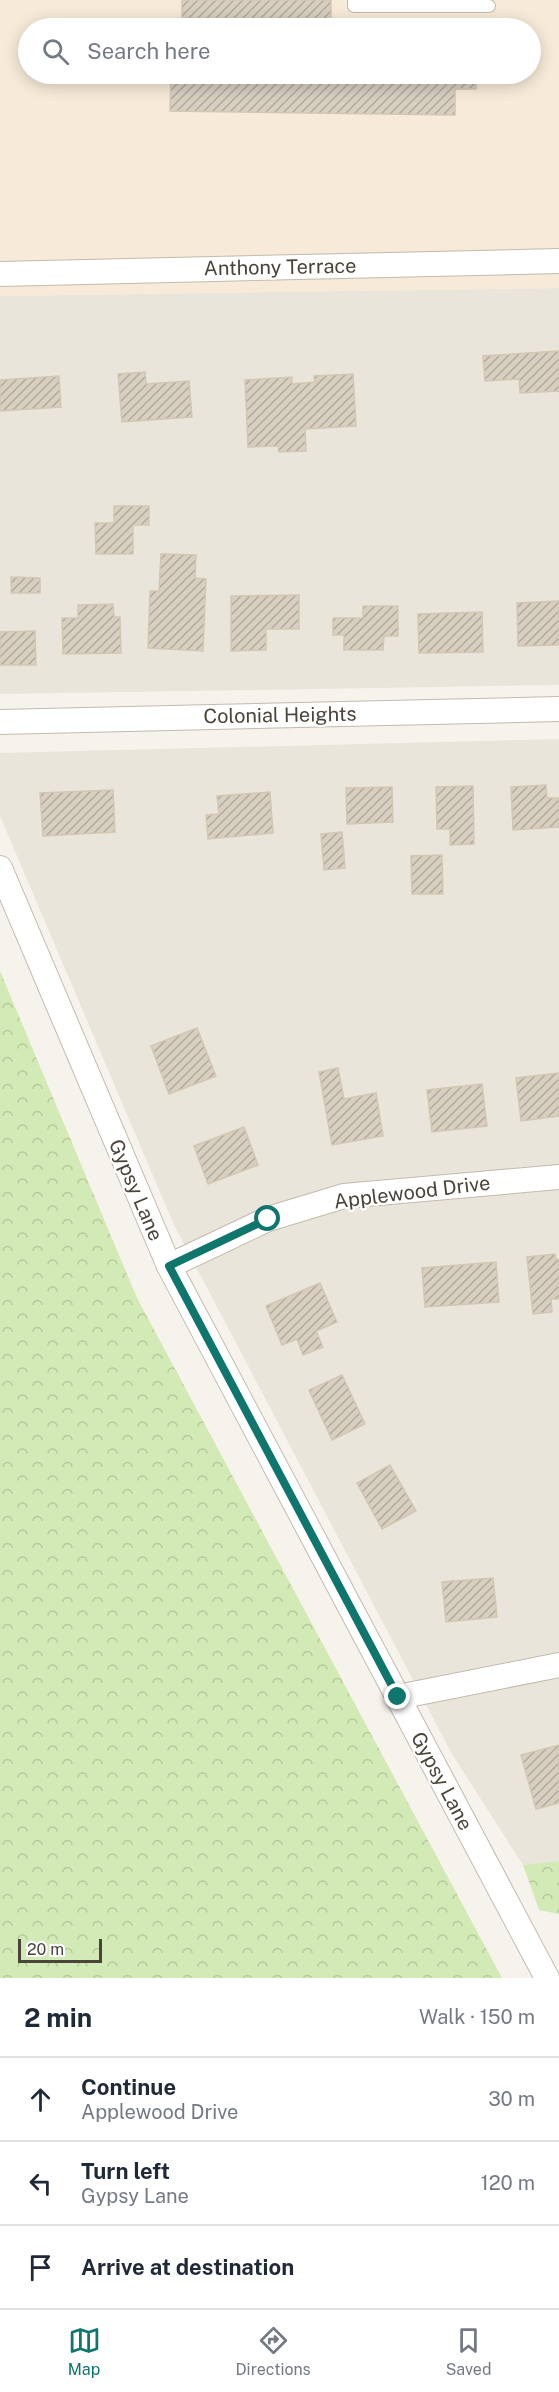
<!DOCTYPE html>
<meta charset="utf-8">
<style>
:root{--surface:#fff;--page:#f6f6f7;--text:#1f2937;--muted:#747a83;--line:#e0e1e3;--accent:#0f766e}
body{margin:0;font-family:"Public Sans",sans-serif;background:var(--page);color:var(--text)}
.scale{position:absolute;left:18px;bottom:15px;width:84px;box-sizing:border-box;padding-left:6px;border:3px solid #4b4439;border-top:0;font-size:16px;line-height:21px;white-space:nowrap;color:#4b4439;-webkit-text-stroke:4px #fff;paint-order:stroke}
.stop{position:absolute;width:18px;height:18px;margin:-14px;border:4px solid #0f766e;border-radius:50%;background:#fff}
.stop.end{background:#0f766e;border-color:#fff;box-shadow:0 2px 6px #0008}
.list{margin:0;padding:0;list-style:none}
h2{display:flex;justify-content:space-between;align-items:center;height:78px;margin:0;padding:0 24px;font-size:26px}
h2 small{font-size:20px;font-weight:400;color:var(--muted)}
.list li{display:grid;grid-template-columns:39px 1fr auto;gap:18px;align-items:center;box-sizing:border-box;height:84px;padding:0 24px;border-top:2px solid var(--line)}
.list b{display:block;font-size:22px;white-space:nowrap}
.list p{margin:0;font-size:20px;white-space:nowrap;color:var(--muted)}
.list em{font-size:20px;font-style:normal;color:var(--muted)}
.icon{flex:none;width:33px;height:33px;fill:none;stroke:currentColor;stroke-width:2;stroke-linecap:round;stroke-linejoin:round}
.map{position:relative;flex:none;width:559px;height:1978px;overflow:hidden}
.search{position:absolute;background:var(--surface);box-shadow:0 3px 15px #0003;left:18px;right:18px;top:18px;height:66px;display:flex;align-items:center;gap:15px;box-sizing:border-box;padding:0 21px;border-radius:33px;color:var(--muted);font-size:22px}
.sheet{height:330px;background:var(--surface)}
nav{display:flex;justify-content:space-around;align-items:center;box-sizing:border-box;height:84px;border-top:2px solid var(--line);background:var(--surface);font-size:16px;color:var(--muted)}
nav a{display:grid;justify-items:center;gap:3px}
nav .on{color:var(--accent)}
.map>svg:first-child{display:block}
.residential{fill:#eae5da}
.commercial{fill:#f7ead8;fill-rule:evenodd}
.forest{fill:url(#forest-crowns)}
.building{fill:url(#building-hatch);stroke:#d3c7b4;stroke-width:1.5}
.lines{fill:none;stroke-linecap:round;stroke-linejoin:round}
.lane-casing{stroke:#c2bbae;stroke-width:14}
.street-casing{stroke:#c2bbae;stroke-width:26}
.lane{stroke:#fff;stroke-width:12}
.street{stroke:#fff;stroke-width:24}
.route{stroke:#0f766e;stroke-width:8}
.labels{text-anchor:middle;stroke-width:4.5;stroke-linejoin:round;paint-order:stroke}
.street-label{font-size:20px;fill:#4b4439;stroke:#fff}
</style>
<div class="map">
<svg width="559" height="1978" viewBox="0 0 559 1978">
<defs>
<pattern id="forest-crowns" width="20" height="18" patternUnits="userSpaceOnUse" patternTransform="scale(1.5)"><rect width="20" height="18" fill="#d2eab5"/><path d="M2 6a3 3 0 1 1 6 0M12 15a3 3 0 1 1 6 0" fill="none" stroke="#b6ca9c"/></pattern>
<pattern id="building-hatch" width="6" height="6" patternUnits="userSpaceOnUse" patternTransform="scale(1.5)"><rect width="6" height="6" fill="#d8cfc1"/><path d="M-1 1l2-2M0 6l6-6M5 7l2-2" fill="none" stroke="#b1aa9e"/></pattern>
</defs>
<rect width="100%" height="100%" fill="#f6f3ec"/>
<g class="residential">
<polygon points="559,288 559,685 0,694 0,296"/>
<polygon points="559,739 559,1861 523,1865 452,1754 174,1225 0,816 0,753"/>
</g>
<path class="commercial" d="M0,0H559V288L0,296ZM28,28H530V74H28Z"/>
<g class="forest">
<polygon points="0,971 137,1298 502,1978 0,1978"/>
<polygon points="559,1861 559,1914 539,1910 523,1865"/>
</g>
<g class="building">
<rect x="182" y="0" width="149" height="28"/>
<polygon points="171,74 476,74 476,89 455,89 455,115 170,111"/>
<polygon points="559,351 559,391 520,393 519,379 485,381 483,356"/>
<polygon points="145,372 146,384 189,381 192,417 122,422 118,374"/>
<polygon points="353,374 356,426 305,429 306,451 279,452 278,446 248,447 245,380 292,377 292,384 315,382 314,376"/>
<polygon points="59,376 61,407 0,411 0,380"/>
<polygon points="114,506 149,506 149,525 133,525 133,554 96,554 95,523 114,523"/>
<polygon points="161,554 196,555 195,578 206,579 203,651 148,648 150,591 159,591"/>
<polygon points="11,577 40,578 40,593 11,593"/>
<polygon points="299,595 299,629 266,629 266,650 231,651 231,596"/>
<polygon points="559,601 559,645 518,646 517,603"/>
<polygon points="113,604 114,617 120,617 121,653 63,654 62,618 78,618 78,605"/>
<polygon points="363,606 398,606 398,636 384,636 383,650 344,650 344,635 333,635 333,618 363,618"/>
<polygon points="482,612 483,652 419,653 418,614"/>
<polygon points="35,631 36,665 0,665 0,632"/>
<polygon points="546,785 547,798 559,798 559,827 513,830 511,787"/>
<polygon points="473,786 474,844 450,845 450,829 437,829 436,787"/>
<polygon points="392,787 393,822 347,824 346,788"/>
<polygon points="113,790 115,832 43,836 40,793"/>
<polygon points="270,792 273,833 208,839 206,815 219,814 217,796"/>
<polygon points="342,832 345,868 324,870 321,834"/>
<polygon points="442,855 443,894 412,894 411,856"/>
<polygon points="197,1028 216,1076 169,1094 151,1046"/>
<polygon points="338,1068 344,1099 376,1093 383,1136 332,1145 319,1072"/>
<polygon points="559,1073 559,1116 521,1121 516,1078"/>
<polygon points="482,1084 487,1126 432,1132 427,1090"/>
<polygon points="244,1127 258,1165 208,1184 194,1146"/>
<polygon points="555,1254 556,1260 559,1259 559,1299 551,1299 552,1312 533,1314 527,1257"/>
<polygon points="496,1262 499,1302 425,1307 422,1268"/>
<polygon points="320,1283 337,1322 316,1331 323,1347 303,1355 297,1339 282,1345 266,1306"/>
<polygon points="342,1375 365,1424 332,1440 309,1390"/>
<polygon points="390,1465 416,1511 382,1529 357,1483"/>
<polygon points="493,1578 497,1617 446,1622 442,1582"/>
<polygon points="559,1745 559,1803 536,1809 521,1755"/>
</g>
<g class="lines">
<defs>
<polyline id="lane" points="354,0 354,6 489,6"/>
<g id="street">
<polyline points="0,274 559,261"/>
<polyline points="0,722 559,709"/>
<polyline points="0,868 169,1266 547,1978"/>
<polyline points="169,1266 268,1219 344,1196 559,1177"/>
<polyline points="398,1697 559,1665"/>
</g>
</defs>
<use href="#lane" class="lane-casing"/>
<use href="#street" class="street-casing"/>
<use href="#lane" class="lane"/>
<use href="#street" class="street"/>
</g>
<g class="lines">
<polyline class="route" points="268,1219 169,1266 398,1697"/>
</g>
<g class="labels">
<g class="street-label">
<text transform="translate(280 267) rotate(-1)" y="7">Anthony Terrace</text>
<text transform="translate(280 715) rotate(-1)" y="7">Colonial Heights</text>
<text transform="translate(136 1190) rotate(67)" y="7">Gypsy Lane</text>
<text transform="translate(412 1192) rotate(-7)" y="7">Applewood Drive</text>
<text transform="translate(442 1781) rotate(62)" y="7">Gypsy Lane</text>
</g>
</g>
</svg>
<div class="scale">20 m</div>
<div class="stop" style="left:268px;top:1219px"></div>
<div class="stop end" style="left:398px;top:1697px"></div>
<div class="search"><svg class="icon" aria-label="search" viewBox="0 0 24 24"><circle cx="10" cy="10" r="6"/><path d="M15 15l6 6"/></svg>Search here</div>
</div>
<section class="sheet">
<h2>2 min<small>Walk · 150 m</small></h2>
<ul class="list">
<li><svg class="icon" aria-label="ahead" viewBox="0 0 24 24"><path d="M12 20V5M6 11l6-6 6 6"/></svg><div><b>Continue</b><p>Applewood Drive</p></div><em>30 m</em></li>
<li><svg class="icon" aria-label="left" viewBox="0 0 24 24"><path d="M17 20v-9H6M10 6l-5 5 5 5"/></svg><div><b>Turn left</b><p>Gypsy Lane</p></div><em>120 m</em></li>
<li><svg class="icon" aria-label="arrive" viewBox="0 0 24 24"><path d="M6 21V4h12l-3 4 3 4H6"/></svg><div><b>Arrive at destination</b></div></li>
</ul>
</section>
<nav>
<a class="on"><svg class="icon" aria-label="map" viewBox="0 0 24 24"><path d="M3 6l6-2 6 2 6-2v14l-6 2-6-2-6 2zM9 4v14M15 6v14"/></svg>Map</a>
<a><svg class="icon" aria-label="directions" viewBox="0 0 24 24"><path d="M12 3l9 9-9 9-9-9zM9 14v-3h6M13 9l2 2-2 2"/></svg>Directions</a>
<a><svg class="icon" aria-label="saved" viewBox="0 0 24 24"><path d="M7 4h10v16l-5-4-5 4z"/></svg>Saved</a>
</nav>
